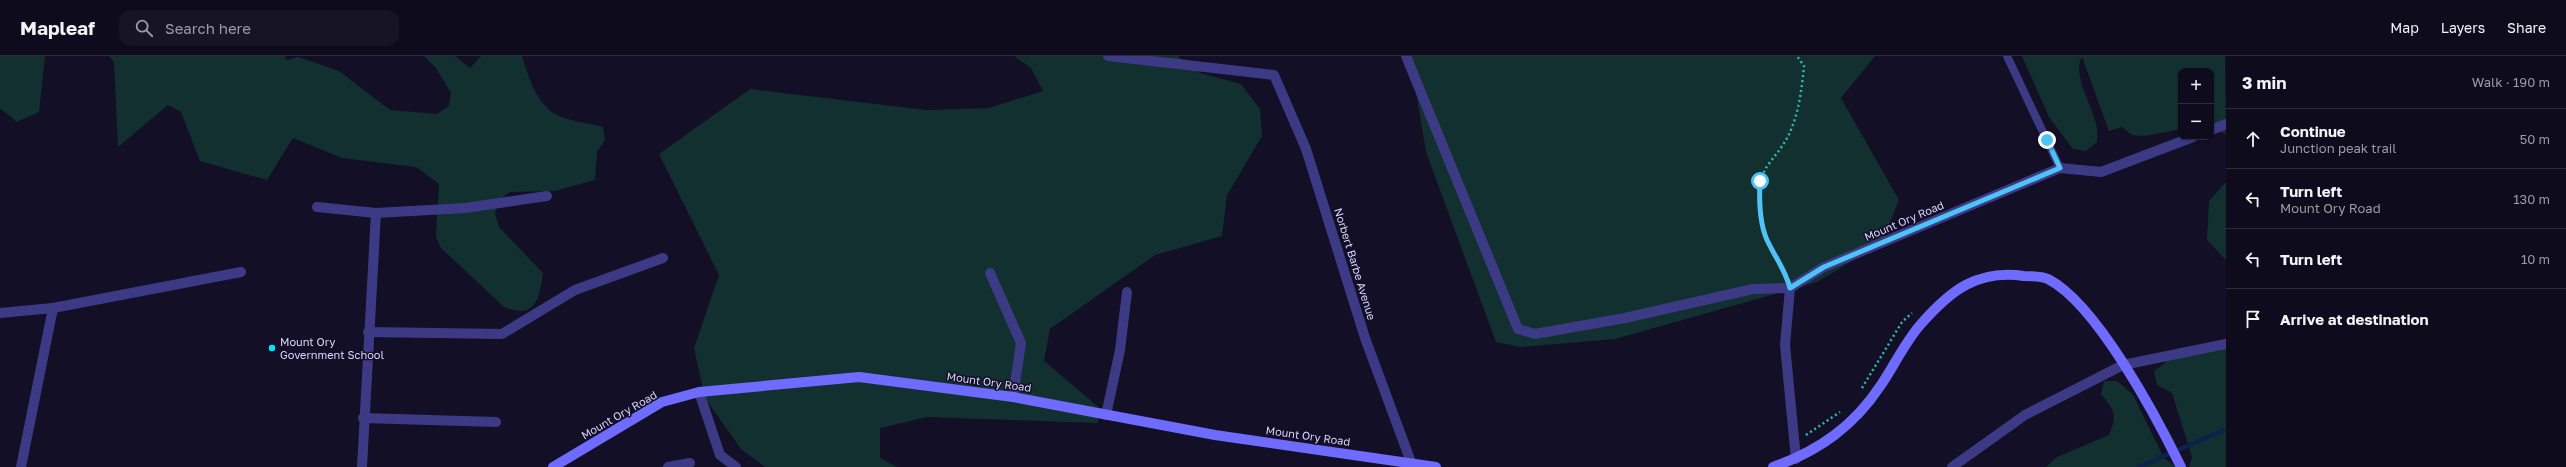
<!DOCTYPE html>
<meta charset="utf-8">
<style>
:root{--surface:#0e0b1c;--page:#171425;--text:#f1f3f6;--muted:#9b9ba3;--line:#2e2b3b}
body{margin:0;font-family:"Golos Text",sans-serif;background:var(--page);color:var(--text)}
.controls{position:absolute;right:12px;top:12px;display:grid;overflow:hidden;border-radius:8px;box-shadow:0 1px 3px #0004}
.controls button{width:36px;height:36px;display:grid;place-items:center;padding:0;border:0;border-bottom:1px solid var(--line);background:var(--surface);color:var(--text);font:20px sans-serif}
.stop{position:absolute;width:12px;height:12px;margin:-9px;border:3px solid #4fc3f7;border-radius:50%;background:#fff}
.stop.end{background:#4fc3f7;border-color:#fff;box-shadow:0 1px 4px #0008}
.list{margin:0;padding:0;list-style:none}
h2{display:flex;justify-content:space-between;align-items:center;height:52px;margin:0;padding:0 16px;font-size:17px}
h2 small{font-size:13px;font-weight:400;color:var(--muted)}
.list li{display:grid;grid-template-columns:26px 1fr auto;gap:12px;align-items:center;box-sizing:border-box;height:60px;padding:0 16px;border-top:1px solid var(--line)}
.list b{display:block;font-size:15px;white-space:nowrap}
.list p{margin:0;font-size:13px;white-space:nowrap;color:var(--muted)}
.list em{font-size:13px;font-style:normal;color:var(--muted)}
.icon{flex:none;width:22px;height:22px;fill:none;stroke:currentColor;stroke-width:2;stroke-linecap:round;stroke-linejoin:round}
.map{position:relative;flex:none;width:2226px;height:411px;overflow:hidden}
header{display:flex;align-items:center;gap:24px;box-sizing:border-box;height:56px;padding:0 20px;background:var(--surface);border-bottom:1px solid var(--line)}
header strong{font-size:19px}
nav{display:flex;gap:22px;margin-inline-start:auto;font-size:14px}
.search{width:280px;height:36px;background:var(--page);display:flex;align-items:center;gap:10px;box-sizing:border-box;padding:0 14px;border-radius:12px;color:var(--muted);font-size:15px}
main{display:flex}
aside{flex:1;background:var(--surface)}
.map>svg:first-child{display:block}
.green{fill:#12302f}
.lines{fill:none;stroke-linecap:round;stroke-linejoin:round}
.stream{stroke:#0c2248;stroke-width:4.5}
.path{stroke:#2fb8b0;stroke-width:2.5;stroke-dasharray:2 3;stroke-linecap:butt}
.lane{stroke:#3d3a85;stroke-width:8}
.street{stroke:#3d3a85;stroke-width:10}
.secondary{stroke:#6f6bff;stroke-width:10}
.route{stroke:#4fc3f7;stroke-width:5}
.poi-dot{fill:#00e5ff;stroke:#130f26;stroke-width:1.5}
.labels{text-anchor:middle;stroke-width:3;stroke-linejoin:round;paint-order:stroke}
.street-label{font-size:11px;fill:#d9d4ff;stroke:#130f26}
.poi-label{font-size:11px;fill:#d9d4ff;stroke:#130f26;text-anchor:start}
</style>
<header>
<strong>Mapleaf</strong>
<div class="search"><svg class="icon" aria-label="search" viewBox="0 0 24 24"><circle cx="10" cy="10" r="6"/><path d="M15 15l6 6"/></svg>Search here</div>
<nav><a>Map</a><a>Layers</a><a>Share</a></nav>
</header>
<main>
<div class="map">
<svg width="2226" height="411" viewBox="0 0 2226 411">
<rect width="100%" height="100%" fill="#130f26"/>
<g class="green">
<polygon points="0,0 45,0 39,56 17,66 0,52"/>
<path d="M109,0H285L286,4L298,1L339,15L390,54L437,58L449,50L451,37L436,12L424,0H455L470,12L481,0H522C528,19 536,47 555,58C568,65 589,67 603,71L605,84L597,96L595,124L555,135L510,136L499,144L495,158L499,171L543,217C539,243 536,264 504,251L441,192L436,181L439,128L416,111L342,102L293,82L267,124L200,105L181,56L168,49L118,91L114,6Z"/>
<polygon points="1014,0 1178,0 1200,17 1241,28 1260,53 1262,80 1227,139 1222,180 1155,199 1050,273 1044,305 1102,354 1097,367 928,361 880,372 880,402 897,411 765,411 741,393 705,342 694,292 719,219 659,98 750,33 926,54 989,52 1043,35 1031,12"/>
<polygon points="1410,0 1875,0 1841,42 1899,144 1881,188 1817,226 1615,283 1520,291 1496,286 1426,96"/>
<path d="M2022,0H2225L2226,79L2211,69V15H2181V73L2145,80L2132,79L2122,71L2109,75L2082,1C2071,18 2095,54 2097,73C2098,77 2097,82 2097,86L2086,95L2073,93L2049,61Z"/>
<polygon points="2226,126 2226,204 2207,184 2209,145"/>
<polygon points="2226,292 2226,411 2189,411 2192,401 2172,337 2157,329 2154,315 2170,303"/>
<path d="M2104,325H2117L2133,339L2164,402L2176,411H2046L2057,401L2109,379C2118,359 2114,354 2101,338Z"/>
</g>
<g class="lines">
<polyline class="stream" points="2139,411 2226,373"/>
<g class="path">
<path d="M1787,220C1782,209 1771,196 1768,186C1760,162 1753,130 1768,109C1776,98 1785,88 1790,76C1799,56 1802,31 1804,10L1797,0"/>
<polyline points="1862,332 1902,266 1912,257"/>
<polyline points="1806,379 1840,356"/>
</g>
<polyline class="lane" points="2007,0 2060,112"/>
<g class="street">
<polyline points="1108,0 1274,19 1306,93 1365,282 1411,406"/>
<polyline points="1406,0 1518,273 1535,278 1625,262 1753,233 1790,232"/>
<polyline points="2211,74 2226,68"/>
<polyline points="317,151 376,157 465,152 547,140"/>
<polyline points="990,217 1021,287 1013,341"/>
<polyline points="0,257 53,252 241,216"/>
<polyline points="368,276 502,278 575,234 663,202"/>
<polyline points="699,336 720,399 736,411"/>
<polyline points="1106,359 1120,294 1127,236"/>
<polyline points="363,362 496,366"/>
<polyline points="1796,403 1785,289 1790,232 1824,211 2060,112 2101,116 2193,81"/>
<polyline points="21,411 53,252"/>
<polyline points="362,411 376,157"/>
<polyline points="668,411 690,407"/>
<polyline points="1952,411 2025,359 2123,309 2226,288"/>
</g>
<g class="secondary">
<polyline points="553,411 662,346 699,336 859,321 1013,341 1215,379 1436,411"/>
<path d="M1773,411C1819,395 1854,370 1881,329C1894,310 1905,286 1921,268C1950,235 1977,213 2024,220C2031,220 2041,220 2048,223C2097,248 2157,362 2181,411"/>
</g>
</g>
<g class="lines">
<path class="route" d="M1760,125C1759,144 1759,170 1769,188C1777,204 1785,214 1790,232L1824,211L2060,112L2047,84"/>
</g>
<circle class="poi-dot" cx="272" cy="292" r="4"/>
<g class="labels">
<g class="street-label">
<text transform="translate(1904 165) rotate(-23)" y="4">Mount Ory Road</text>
<text transform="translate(1355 208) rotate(73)" y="4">Norbert Barbe Avenue</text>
<text transform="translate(989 326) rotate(8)" y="4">Mount Ory Road</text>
<text transform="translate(619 359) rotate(-30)" y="4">Mount Ory Road</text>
<text transform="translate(1308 380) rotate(8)" y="4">Mount Ory Road</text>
</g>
<g class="poi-label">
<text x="280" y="290">Mount Ory<tspan x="280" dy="13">Government School</tspan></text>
</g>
</g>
</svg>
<div class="controls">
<button>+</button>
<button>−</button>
</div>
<div class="stop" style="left:1760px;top:125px"></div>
<div class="stop end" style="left:2047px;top:84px"></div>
</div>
<aside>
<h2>3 min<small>Walk · 190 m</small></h2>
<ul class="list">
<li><svg class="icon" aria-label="ahead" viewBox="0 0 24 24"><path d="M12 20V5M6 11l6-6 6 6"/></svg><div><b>Continue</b><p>Junction peak trail</p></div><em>50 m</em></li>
<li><svg class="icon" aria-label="left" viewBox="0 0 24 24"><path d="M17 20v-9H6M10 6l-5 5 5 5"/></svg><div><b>Turn left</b><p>Mount Ory Road</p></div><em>130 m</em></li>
<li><svg class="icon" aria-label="left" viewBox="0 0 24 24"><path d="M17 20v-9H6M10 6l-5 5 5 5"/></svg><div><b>Turn left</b></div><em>10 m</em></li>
<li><svg class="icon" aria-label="arrive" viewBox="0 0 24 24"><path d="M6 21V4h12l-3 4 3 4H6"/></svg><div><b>Arrive at destination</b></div></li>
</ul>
</aside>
</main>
